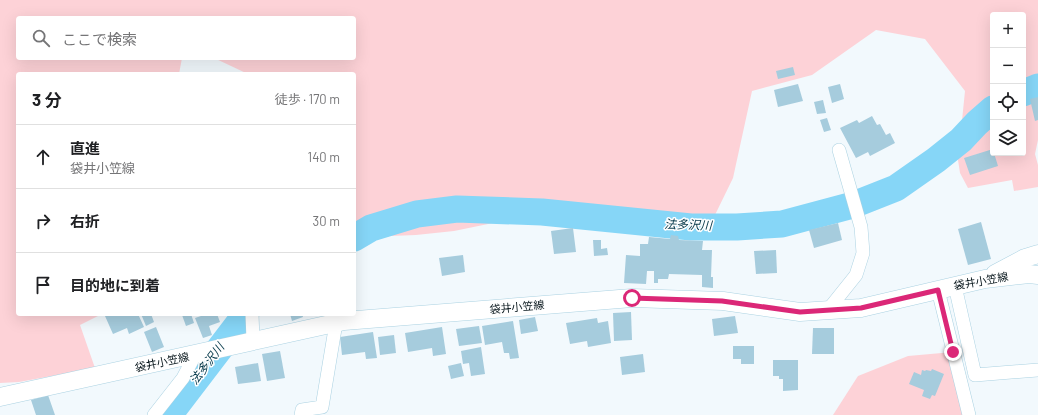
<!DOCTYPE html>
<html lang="ja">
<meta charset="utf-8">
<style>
:root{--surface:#fff;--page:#f2f2f2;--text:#202124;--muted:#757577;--line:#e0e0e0}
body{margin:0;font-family:Barlow,"Noto Sans JP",sans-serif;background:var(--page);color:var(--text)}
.controls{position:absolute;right:12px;top:12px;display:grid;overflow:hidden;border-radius:4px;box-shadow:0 4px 16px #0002}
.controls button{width:36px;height:36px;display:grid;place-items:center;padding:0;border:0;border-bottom:1px solid var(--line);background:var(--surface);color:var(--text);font:20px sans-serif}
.stop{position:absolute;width:12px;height:12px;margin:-9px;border:3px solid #db2777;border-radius:50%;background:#fff}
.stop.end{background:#db2777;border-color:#fff;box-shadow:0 1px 4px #0008}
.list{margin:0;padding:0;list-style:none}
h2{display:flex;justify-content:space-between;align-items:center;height:52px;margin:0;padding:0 16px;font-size:17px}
h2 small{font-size:13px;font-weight:400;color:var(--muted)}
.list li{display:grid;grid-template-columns:26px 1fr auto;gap:12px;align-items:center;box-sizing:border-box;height:64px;padding:0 16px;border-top:1px solid var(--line)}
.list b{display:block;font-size:15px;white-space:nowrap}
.list p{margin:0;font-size:13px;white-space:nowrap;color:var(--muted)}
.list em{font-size:13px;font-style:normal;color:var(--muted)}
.icon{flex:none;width:22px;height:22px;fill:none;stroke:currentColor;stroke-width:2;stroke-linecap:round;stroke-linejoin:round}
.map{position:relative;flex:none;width:1038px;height:415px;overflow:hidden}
.search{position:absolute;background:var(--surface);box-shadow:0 4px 16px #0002;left:16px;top:16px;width:340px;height:44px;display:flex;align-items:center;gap:10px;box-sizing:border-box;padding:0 14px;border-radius:4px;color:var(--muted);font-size:15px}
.panel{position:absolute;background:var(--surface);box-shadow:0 4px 16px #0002;left:16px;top:72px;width:340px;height:244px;border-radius:4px}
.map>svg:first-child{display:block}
.green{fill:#fdd2d7;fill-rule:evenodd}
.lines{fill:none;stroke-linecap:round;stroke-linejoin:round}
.river{stroke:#86d6f7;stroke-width:27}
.building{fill:#a6ccdd}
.street-casing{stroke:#abd2e2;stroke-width:14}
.secondary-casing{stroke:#abd2e2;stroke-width:19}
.street{stroke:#fff;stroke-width:13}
.secondary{stroke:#fff;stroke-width:18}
.route{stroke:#db2777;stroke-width:5}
.labels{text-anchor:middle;stroke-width:3;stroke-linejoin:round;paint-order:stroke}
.street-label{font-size:11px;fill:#08161c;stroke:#fff}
.water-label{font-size:12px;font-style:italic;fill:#06394a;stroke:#fff}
</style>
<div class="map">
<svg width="1038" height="415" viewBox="0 0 1038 415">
<rect width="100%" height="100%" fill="#f2f9fd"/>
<g class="green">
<path d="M0,0H1038V140L1035,154L1038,165V187L1014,191L1012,180L968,188L960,173L958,160L965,91L925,39L876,30L812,75L752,91L733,178L713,219L547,206L493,223L454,231L416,235L365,237L354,225V74H248L214,58H354V18H18V58H182L179,74H18V314H102L80,325L95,368L19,382L0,383ZM993,15H1023V153H993Z"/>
<polygon points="953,352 975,415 833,415 858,376 908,356"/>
</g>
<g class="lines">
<g class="river">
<polyline points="1023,93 1038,87"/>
<polyline points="354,238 371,228 417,214 457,209 542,212 691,227 737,227 782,224 853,205 896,188 936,160 961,140 977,123 993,109"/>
<polyline points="169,415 246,314"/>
</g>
</g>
<g class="building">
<polygon points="793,67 795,75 778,79 776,71"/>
<polygon points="798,84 803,101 778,107 774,90"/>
<polygon points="840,84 844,99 832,103 828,87"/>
<polygon points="1038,97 1038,120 1035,121 1030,99"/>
<polygon points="823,100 826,113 817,114 814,102"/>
<polygon points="872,116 877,125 880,124 886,135 890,133 895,143 870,156 868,152 856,158 840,128 857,120 859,123"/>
<polygon points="827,118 831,130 824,132 820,120"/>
<polygon points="993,149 993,153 994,153 998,166 970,175 964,158"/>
<polygon points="981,222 991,259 968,265 958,229"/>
<polygon points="838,223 842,240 814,248 809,230"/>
<polygon points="573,228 576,252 554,254 551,231"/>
<polygon points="671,235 678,236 679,240 703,241 702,250 712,250 711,277 713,277 713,288 702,287 702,275 669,274 668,279 658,279 658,283 654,283 654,271 647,271 646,284 624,283 626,255 640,256 640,244 648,244 649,237 670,239"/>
<polygon points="593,240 601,240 601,249 607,248 608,255 594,256"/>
<polygon points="776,250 777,273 756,274 754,251"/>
<polygon points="463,255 465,272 442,276 439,258"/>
<polygon points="631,312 632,340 614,341 613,313"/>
<polygon points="108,314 138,314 144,327 129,334 127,328 113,334 105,316"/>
<polygon points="141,314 151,314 154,322 146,326"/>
<polygon points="183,314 191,314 194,323 186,326 182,315"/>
<polygon points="207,314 217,314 220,322 209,326 212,335 203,338 195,318"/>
<polygon points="290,314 302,314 303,317 292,321"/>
<polygon points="735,316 738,333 714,336 712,319"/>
<polygon points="535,317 538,331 521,334 519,320"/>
<polygon points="597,318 598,323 608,321 611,343 588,347 587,341 570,344 566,323"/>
<polygon points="513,321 519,358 510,359 509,353 504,353 502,342 485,345 482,326"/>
<polygon points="479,326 482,343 459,346 456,329"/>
<polygon points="156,327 164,347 152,352 144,332"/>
<polygon points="442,327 446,354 433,356 432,348 408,352 405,333"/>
<polygon points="813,328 834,328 834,354 812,354"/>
<polygon points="373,332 377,358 366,359 365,352 342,355 340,337"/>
<polygon points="394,335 396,353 380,355 378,337"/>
<polygon points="733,346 754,346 754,364 741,364 741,359 733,359"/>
<polygon points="481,347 485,374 471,376 469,363 463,364 461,351"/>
<polygon points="280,351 285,378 267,381 262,354"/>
<polygon points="643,354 645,372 622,375 620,357"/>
<polygon points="773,360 798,360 798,390 783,391 783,379 779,379 779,376 773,376"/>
<polygon points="258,363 261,381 238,384 235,367"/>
<polygon points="461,363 464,376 451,379 448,366"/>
<polygon points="932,369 944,374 935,396 932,395 930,399 922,396 924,390 909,384 914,372 921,375 922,370 925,371 926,370 931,371"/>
<polygon points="48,395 55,415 36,415 31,400"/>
</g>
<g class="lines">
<defs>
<g id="street">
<polyline points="955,286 975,375 1038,370"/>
<polyline points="938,290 969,415"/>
<polyline points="828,310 856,275 863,253 861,227 839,150"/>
<polyline points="252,314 253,340"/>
<polyline points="154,415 183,378 195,355"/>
<polyline points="301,415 302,410 322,407 336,323"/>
</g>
<g id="secondary">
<polyline points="995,274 1025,258 1038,254"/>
<polyline points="0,397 344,321 632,298 723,301 800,312 861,308 985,279 1029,274 1038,275"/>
</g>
</defs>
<use href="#street" class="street-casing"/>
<use href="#secondary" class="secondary-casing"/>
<use href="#street" class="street"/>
<use href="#secondary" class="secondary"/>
</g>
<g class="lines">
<polyline class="route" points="632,298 722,301 800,312 861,308 938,290 953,352"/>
</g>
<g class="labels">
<g class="street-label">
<text transform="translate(981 281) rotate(-10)" y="4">袋井小笠線</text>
<text transform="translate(517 307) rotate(-5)" y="4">袋井小笠線</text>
<text transform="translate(162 362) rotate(-12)" y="4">袋井小笠線</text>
</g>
<g class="water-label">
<text transform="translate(688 225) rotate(2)" y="4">法多沢川</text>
<text transform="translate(207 364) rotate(-53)" y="4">法多沢川</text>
</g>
</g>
</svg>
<div class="controls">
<button>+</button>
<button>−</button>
<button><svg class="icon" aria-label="locate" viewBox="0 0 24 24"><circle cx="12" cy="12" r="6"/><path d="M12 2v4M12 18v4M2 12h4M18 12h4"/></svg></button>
<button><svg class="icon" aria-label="layers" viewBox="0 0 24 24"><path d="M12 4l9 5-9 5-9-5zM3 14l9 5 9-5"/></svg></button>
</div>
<div class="stop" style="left:632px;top:298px"></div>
<div class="stop end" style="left:953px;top:352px"></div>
<div class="search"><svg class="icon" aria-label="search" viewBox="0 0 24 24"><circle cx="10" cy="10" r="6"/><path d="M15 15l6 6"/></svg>ここで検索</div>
<section class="panel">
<h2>3 分<small>徒歩 · 170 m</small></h2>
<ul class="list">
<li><svg class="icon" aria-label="ahead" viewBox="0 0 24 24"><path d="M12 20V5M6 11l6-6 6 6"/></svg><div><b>直進</b><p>袋井小笠線</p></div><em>140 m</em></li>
<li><svg class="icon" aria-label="right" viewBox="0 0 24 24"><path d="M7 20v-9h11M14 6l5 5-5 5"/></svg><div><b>右折</b></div><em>30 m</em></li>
<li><svg class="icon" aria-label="arrive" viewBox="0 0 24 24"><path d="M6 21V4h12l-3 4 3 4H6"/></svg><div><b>目的地に到着</b></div></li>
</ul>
</section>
</div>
